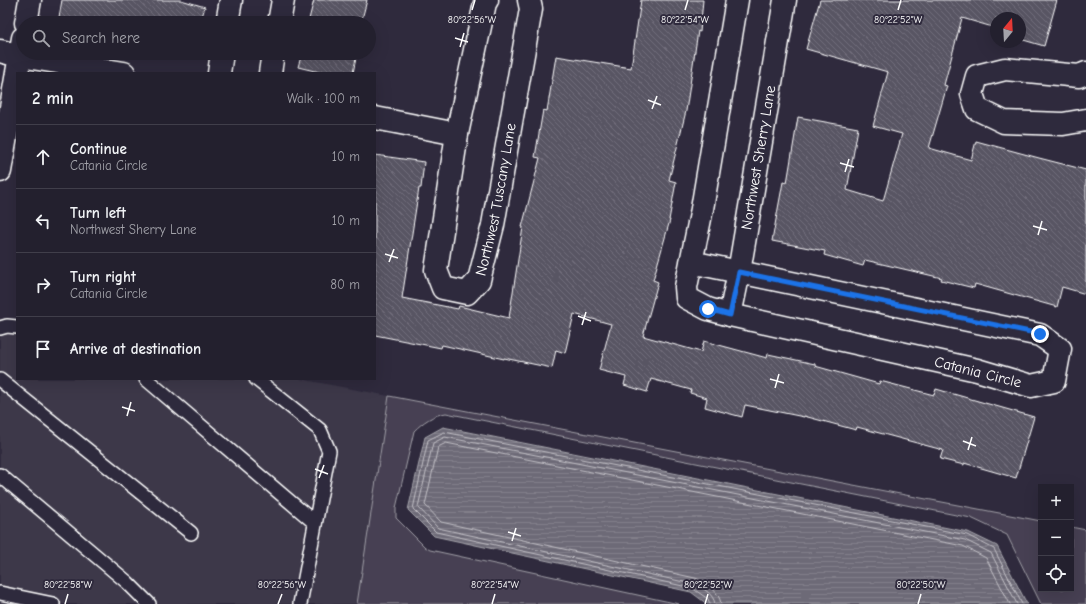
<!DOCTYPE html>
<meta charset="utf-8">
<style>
:root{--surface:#23202e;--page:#2f2d3a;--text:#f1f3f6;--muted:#a3a3aa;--line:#403e4a}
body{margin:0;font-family:"Comic Neue",sans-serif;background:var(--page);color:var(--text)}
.controls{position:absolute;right:12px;bottom:12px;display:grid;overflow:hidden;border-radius:0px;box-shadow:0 4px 16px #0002}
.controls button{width:36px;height:36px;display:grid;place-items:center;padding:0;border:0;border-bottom:1px solid var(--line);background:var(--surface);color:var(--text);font:20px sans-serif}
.compass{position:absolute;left:990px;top:12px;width:36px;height:36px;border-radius:50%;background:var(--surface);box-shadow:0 4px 16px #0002;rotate:18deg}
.stop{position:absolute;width:12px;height:12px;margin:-9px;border:3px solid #1a73e8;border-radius:50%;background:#fff}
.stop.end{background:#1a73e8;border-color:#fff;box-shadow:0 1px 4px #0008}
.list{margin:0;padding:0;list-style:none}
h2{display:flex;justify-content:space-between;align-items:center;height:52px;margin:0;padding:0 16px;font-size:17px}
h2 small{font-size:13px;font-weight:400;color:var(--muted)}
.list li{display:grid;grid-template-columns:26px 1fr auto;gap:12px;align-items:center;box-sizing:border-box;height:64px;padding:0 16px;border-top:1px solid var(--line)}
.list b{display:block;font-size:15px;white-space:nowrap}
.list p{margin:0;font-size:13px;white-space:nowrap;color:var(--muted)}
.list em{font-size:13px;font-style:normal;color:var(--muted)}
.icon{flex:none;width:22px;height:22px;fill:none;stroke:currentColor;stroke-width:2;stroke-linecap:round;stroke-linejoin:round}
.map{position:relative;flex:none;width:1086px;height:604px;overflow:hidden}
.search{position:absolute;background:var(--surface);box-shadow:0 4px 16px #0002;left:16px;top:16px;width:360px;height:44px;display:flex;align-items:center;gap:10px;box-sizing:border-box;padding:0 14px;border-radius:22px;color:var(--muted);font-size:15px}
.panel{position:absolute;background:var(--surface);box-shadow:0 4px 16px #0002;left:16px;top:72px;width:360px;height:308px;border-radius:0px}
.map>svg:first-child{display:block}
.built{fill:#3c3749}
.green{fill:#464152;stroke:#a2a0a8}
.water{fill:url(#water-rules);stroke:#a7a6ad}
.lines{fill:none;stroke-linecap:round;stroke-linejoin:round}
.shore{stroke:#c5c3c9;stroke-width:1}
.building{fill:url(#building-back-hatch);stroke:#fff}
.service-casing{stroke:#fff;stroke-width:16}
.minor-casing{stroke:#fff;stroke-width:25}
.service{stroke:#2f2a3d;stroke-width:13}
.minor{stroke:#2f2a3d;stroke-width:22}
.route{stroke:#1a73e8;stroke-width:5}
.ticks{fill:none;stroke:#fff;stroke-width:1.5}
.labels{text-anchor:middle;stroke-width:4;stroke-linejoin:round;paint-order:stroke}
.street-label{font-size:15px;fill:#fff;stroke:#2f2a3d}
.ticks-label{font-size:10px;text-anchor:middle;fill:#fff;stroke:#2f2a3d;stroke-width:4;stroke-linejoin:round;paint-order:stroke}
</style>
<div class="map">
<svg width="1086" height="604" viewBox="0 0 1086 604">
<defs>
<pattern id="water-rules" width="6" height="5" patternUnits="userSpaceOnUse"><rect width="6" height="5" fill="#6d6a77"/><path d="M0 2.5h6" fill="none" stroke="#83808b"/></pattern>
<pattern id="building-back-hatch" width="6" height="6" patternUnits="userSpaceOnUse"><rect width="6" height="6" fill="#595564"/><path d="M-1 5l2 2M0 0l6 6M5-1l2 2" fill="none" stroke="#726e7b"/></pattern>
</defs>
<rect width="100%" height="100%" fill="#2f2a3d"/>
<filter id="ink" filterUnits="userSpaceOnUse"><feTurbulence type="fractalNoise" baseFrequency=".025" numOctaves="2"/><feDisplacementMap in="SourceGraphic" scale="8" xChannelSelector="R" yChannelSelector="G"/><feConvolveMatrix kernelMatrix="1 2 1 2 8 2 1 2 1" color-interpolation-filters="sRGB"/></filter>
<g filter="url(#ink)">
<polygon class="built" points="0,321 17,325 17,379 300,379 389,396 357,604 0,604"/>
<path class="green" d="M389,396L1041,521V589H1071V527L1086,530V604H1041L1007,535L971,518L446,413C433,415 423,422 414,431L396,508V518L425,547L430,550L679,604H357Z"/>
<polygon class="water" points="443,427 968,532 997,546 1027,604 707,604 691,592 434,536 408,510 425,437"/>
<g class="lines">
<g class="shore">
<polyline points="710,604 708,599 692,588 436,532 413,509 428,440 444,432 967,535 994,549 1022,604"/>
<path d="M715,604C714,594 702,587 693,584L438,528L418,507L433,443L445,437L965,540L991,553L1017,604"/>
<path d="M721,604C720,592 706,582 695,578L441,522L425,505L438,447L446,443L963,546L986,558L1010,604"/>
</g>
</g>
<g class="building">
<polygon points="62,0 181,0 205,7 200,23 58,23"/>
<polygon points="314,0 367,0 361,23 308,23"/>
<polygon points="641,0 703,0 700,32 698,31 686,111 669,180 676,182 669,220 670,220 653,280 658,282 643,336 701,352 704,341 767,358 768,354 815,364 815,366 879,384 880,381 934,395 936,389 1034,417 1016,478 964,463 964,465 940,459 943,450 857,427 856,430 804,416 804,417 745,405 742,417 705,407 707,398 690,393 691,390 651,379 647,392 624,385 626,377 599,370 611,324 574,314 565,353 556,350 552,368 504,358 504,359 442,345 441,348 375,335 375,155 424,162 421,188 419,188 402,298 458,309 459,306 509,318 523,227 522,227 540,158 535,157 543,110 547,111 556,56 631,68"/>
<polygon points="820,0 1057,0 1044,46 1020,39 1020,18 996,18 996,28 962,18 944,85 947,86 929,148 971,160 976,141 1039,158 1086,170 1086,294 1062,287 1057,307 975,284 974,288 941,280 942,278 865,260 863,266 824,255 825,251 772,241 783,182 787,183 798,117 858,128 847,190 883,201 902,134 873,126 888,72 806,49"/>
<polygon points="302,53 357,53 353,73 323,73 298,67"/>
</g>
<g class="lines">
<defs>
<g id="service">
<polyline points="0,328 7,326 17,327"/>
<polyline points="146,379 315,523"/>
<polyline points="256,379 320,430 329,451 300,604"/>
<polyline points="0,380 191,533"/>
<polyline points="0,475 127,582 149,604"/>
<polyline points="0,593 53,604"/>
</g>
<g id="minor">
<path id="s1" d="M487,0L485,3L457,134L436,270L443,288L467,293L479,280L493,225L531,9L529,0"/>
<polyline points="26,23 30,0"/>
<polyline points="227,23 231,0"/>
<polyline points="279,23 283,0"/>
<polyline points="0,51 20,56 124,73"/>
<polyline points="219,73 222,53"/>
<polyline points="270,73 273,53"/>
<polyline points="1086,73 1079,76 1005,69 977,76 972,94 977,109 1004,122 1063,124 1086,120"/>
<polyline points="375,118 457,134"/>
<polyline points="0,171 23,38"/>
<polyline points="691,262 1040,335 1060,349 1054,381 1031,386 977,370 730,315 708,309 687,298 686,287 702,209 737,0"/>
<path id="s2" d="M730,315L739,272L785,0"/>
</g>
</defs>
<use href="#service" class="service-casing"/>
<use href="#minor" class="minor-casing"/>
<use href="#service" class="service"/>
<use href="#minor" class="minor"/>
</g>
</g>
<g class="lines" filter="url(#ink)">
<polyline class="route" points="708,309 730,315 739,272 1040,334"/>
</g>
<path class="ticks" d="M472,10L475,0M685,10L688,0M898,10L901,0M455,38L468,42M460,47L464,33M648,100L661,105M652,109L657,96M840,163L854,167M845,172L849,159M1033,226L1047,230M1038,235L1042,221M385,254L398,258M389,262L394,249M578,316L591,321M582,325L586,312M770,379L784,383M775,388L779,374M122,407L135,411M127,416L131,402M963,441L976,446M968,450L972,437M315,469L328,474M319,478L324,465M508,532L521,536M512,541L516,528M65,604L68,594M278,604L282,594M492,604L495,594M705,604L708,594M918,604L921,594"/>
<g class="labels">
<g class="street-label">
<text dy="5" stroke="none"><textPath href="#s2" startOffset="160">Northwest Sherry Lane</textPath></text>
<text dy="5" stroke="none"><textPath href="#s1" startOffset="419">Northwest Tuscany Lane</textPath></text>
<text transform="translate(978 372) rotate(14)" y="5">Catania Circle</text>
</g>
</g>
<g class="ticks-label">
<text x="472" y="23">80°22'56"W</text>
<text x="685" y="23">80°22'54"W</text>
<text x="898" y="23">80°22'52"W</text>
<text x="68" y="588">80°22'58"W</text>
<text x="282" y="588">80°22'56"W</text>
<text x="495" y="588">80°22'54"W</text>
<text x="708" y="588">80°22'52"W</text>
<text x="921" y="588">80°22'50"W</text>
</g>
</svg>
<div class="controls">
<button>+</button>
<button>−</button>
<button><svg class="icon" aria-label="locate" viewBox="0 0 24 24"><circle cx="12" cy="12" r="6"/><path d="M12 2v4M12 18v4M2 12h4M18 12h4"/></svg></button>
</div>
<svg class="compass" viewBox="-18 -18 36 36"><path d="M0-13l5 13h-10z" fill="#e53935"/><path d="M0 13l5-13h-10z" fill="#a3a3aa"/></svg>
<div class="stop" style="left:708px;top:309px"></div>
<div class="stop end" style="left:1040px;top:334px"></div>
<div class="search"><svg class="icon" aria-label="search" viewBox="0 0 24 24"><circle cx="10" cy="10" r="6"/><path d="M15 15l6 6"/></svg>Search here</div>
<section class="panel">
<h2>2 min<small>Walk · 100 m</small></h2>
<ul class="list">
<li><svg class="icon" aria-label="ahead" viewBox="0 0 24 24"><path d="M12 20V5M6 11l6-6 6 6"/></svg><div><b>Continue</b><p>Catania Circle</p></div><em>10 m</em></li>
<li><svg class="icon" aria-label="left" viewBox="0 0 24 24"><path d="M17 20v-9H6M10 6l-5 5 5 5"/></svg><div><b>Turn left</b><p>Northwest Sherry Lane</p></div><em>10 m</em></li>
<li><svg class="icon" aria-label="right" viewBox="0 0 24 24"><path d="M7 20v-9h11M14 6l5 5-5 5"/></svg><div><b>Turn right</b><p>Catania Circle</p></div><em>80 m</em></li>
<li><svg class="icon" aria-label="arrive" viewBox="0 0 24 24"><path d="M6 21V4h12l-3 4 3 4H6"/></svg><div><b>Arrive at destination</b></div></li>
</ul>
</section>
</div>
